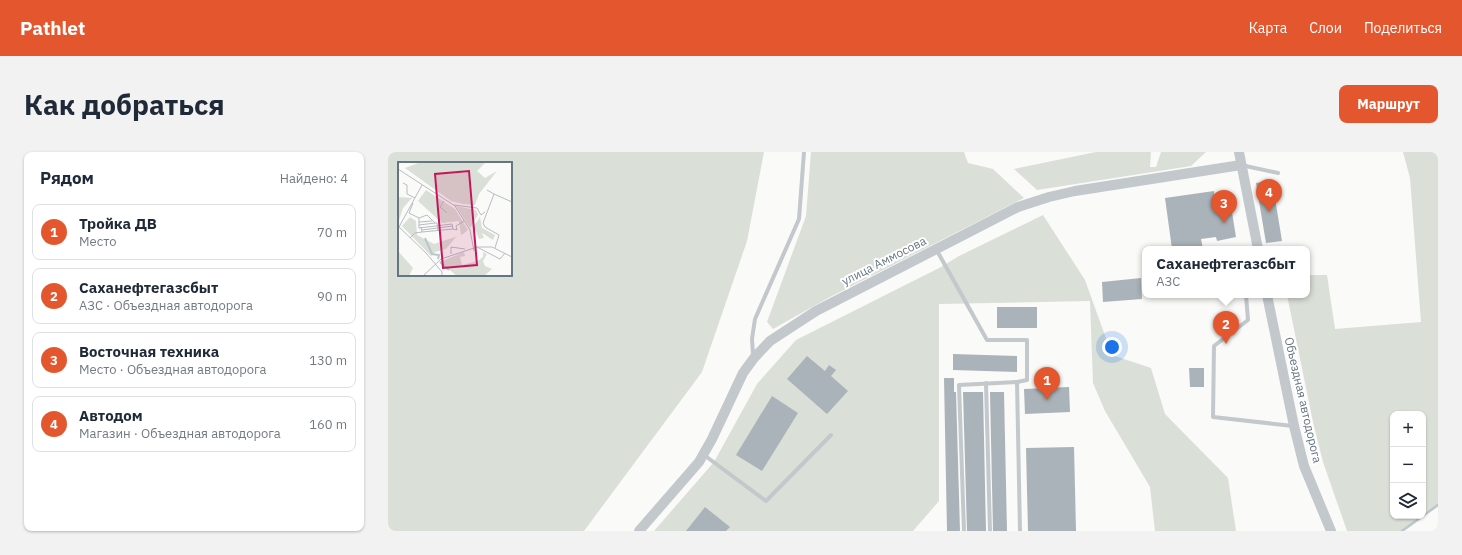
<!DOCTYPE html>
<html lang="ru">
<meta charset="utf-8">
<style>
:root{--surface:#fff;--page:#f2f2f3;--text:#1f2937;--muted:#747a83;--line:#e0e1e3;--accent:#e4572e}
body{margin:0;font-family:"IBM Plex Sans",sans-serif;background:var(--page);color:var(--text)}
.controls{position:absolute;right:12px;bottom:12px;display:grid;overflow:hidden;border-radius:8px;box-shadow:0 1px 3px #0004}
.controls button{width:36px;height:36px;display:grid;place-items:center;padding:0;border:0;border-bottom:1px solid var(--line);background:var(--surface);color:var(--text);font:20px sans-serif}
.you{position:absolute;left:724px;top:195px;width:14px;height:14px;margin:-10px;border:3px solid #fff;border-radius:50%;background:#1a73e8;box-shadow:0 0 0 6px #1a73e833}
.badge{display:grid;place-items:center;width:26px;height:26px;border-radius:50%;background:var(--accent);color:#fff;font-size:13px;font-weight:700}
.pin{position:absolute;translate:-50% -33px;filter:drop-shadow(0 1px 2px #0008)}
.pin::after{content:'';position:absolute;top:21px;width:14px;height:12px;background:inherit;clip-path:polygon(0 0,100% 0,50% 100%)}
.popup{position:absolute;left:754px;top:94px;width:168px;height:52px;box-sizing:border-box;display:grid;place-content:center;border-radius:8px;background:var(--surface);filter:drop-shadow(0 1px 3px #0005);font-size:13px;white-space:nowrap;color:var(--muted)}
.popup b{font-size:15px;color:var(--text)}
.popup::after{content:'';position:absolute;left:50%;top:100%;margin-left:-8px;border:8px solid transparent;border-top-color:var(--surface)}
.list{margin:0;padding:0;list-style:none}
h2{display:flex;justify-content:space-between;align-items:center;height:52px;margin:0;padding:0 16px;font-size:17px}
h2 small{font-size:13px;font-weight:400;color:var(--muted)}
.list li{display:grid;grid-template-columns:26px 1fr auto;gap:12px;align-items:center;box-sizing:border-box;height:56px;margin:0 8px 8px;padding:0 8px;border:1px solid var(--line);border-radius:8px}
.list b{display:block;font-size:15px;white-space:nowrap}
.list p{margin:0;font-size:13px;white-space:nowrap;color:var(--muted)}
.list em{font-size:13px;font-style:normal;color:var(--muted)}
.icon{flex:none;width:22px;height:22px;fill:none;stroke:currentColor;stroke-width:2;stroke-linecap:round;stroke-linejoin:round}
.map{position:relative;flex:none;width:1050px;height:379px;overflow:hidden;border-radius:8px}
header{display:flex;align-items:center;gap:24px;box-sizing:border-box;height:56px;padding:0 20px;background:var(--accent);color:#fff}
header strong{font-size:19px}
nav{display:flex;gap:22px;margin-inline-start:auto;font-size:14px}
.intro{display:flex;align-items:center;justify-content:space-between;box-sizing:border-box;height:96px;padding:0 24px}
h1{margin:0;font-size:28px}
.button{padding:10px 18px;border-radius:8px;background:var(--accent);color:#fff;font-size:14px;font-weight:700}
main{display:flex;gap:24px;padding:0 24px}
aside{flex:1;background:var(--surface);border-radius:8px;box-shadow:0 1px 3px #0004}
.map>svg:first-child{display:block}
.green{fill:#dadfd7;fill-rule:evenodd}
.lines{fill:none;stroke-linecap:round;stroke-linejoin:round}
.stream{stroke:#bbc7cb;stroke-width:2.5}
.building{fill:#aab3b9}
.service{stroke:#c3c8cc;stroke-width:4}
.tertiary{stroke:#c3c8cc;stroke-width:10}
.labels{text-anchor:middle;stroke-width:4;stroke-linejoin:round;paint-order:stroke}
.street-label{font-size:12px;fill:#657683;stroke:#fff}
.inset-river{fill:none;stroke:#bbc7cb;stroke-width:2}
.inset-road{fill:none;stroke:#b5bdc2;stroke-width:1}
.view{fill:#c2185b;fill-opacity:0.15;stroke:#c2185b;stroke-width:2}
.inset-edge{fill:none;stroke:#657683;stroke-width:2}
</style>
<header>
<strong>Pathlet</strong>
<nav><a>Карта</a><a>Слои</a><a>Поделиться</a></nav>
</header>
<div class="intro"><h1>Как добраться</h1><a class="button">Маршрут</a></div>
<main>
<aside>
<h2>Рядом<small>Найдено: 4</small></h2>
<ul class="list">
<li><span class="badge">1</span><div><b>Тройка ДВ</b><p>Место</p></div><em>70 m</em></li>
<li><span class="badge">2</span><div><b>Саханефтегазсбыт</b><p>АЗС · Объездная автодорога</p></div><em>90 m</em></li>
<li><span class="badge">3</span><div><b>Восточная техника</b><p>Место · Объездная автодорога</p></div><em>130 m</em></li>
<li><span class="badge">4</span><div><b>Автодом</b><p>Магазин · Объездная автодорога</p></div><em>160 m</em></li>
</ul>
</aside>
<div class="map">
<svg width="1050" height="379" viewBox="0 0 1050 379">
<rect width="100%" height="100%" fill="#fafaf8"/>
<g class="green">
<path d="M0,0H376L359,89L314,220L196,379H0ZM11,11H123V123H11Z"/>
<polygon points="423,0 576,0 580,11 605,17 636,46 442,145 385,177 379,170 418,64"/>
<polygon points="708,0 763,0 762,15 768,15 773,0 818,0 803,14 649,38 626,17"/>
<polygon points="1015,0 1050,0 1050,353 1035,364 1035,262 1005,262 1005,364 1035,364 1014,379 959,379 935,310 925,270 899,143 919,143 919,123 939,123 947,177 1033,170 1022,26"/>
<polygon points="655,63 697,128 724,203 763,216 777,262 840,326 848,379 767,379 762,335 717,259 705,231 702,149 551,152 551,349 525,379 266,379 326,310 369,232 408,188 553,115 571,104"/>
</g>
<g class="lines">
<polyline class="stream" points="1014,379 1050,353"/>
</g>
<g class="building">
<polygon points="884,28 894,89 878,91 868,31"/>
<polygon points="826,39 828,56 843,54 848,85 829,89 828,85 813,87 815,97 784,97 777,46"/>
<polygon points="753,126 754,147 715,150 714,130"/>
<rect x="609" y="155" width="40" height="21"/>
<polygon points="565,202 629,204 629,220 565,218"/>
<polygon points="419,204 437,219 441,213 448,218 443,224 460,239 439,262 399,227"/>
<polygon points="801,216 816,216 816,235 802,235"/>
<polygon points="556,226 566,226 566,240 568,240 572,379 559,379"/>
<polygon points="681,235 682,260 637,262 636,237"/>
<polygon points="575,240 595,240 598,379 579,379"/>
<polygon points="602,240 616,240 619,379 605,379"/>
<polygon points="384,244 410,261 374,319 348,303"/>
<polygon points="686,295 688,379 640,379 638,296"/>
<polygon points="317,355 342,375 338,379 298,379"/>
</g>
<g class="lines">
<g class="service">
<polyline points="853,13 890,21"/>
<polyline points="548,97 599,188 639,188 639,228 629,230"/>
<polyline points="858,143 860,168 826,194 825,265 905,274"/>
<polyline points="365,203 364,187 367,167 411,67 416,0"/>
<polyline points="598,231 602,379"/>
<polyline points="316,303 378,349 443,283"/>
<polyline points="576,379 571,233 629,230 632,379"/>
</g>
<g class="tertiary">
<polyline points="851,0 870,97"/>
<polyline points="879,143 906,274 916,314 943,379"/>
<polyline points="251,379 311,310 324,287 355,221 366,206 382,189 428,159 630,55 661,45 687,39 853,13"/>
</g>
</g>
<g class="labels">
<g class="street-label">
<text transform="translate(496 109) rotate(-27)" y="4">улица Аммосова</text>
<text transform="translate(915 248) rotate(77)" y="4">Объездная автодорога</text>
</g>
</g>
<g transform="translate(10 10)">
<rect width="114" height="114" fill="#fafaf8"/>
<path d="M23,0H88L79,9L87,16L99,9L81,32L77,43L65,42L53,39L7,6ZM28,28L57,47L70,68L65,72L58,75L48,87L37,90L33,94L4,64L12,55L18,59L19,73L36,82L63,73L61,59L44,61L20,39ZM0,35L14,36L5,46L1,58ZM58,44L78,48L80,53L72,66ZM82,55L84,66L97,73L95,78L84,71L86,76L81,77L76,64ZM0,89L15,106L11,114H0ZM66,90L67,94L62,95L64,103L80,99L85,95V90L89,92L85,99L87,104L94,107L86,114H59L42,100Z" fill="#dadfd7"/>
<path class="inset-river" d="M27,76L34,92L41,93L40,97M42,100L51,108"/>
<path class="inset-road" d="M0,7L57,44L72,68L76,89M5,21L9,23V32L17,36M89,28L96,32L85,61L87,65L101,73L97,86M96,32L114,40M46,39L42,45L49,51M15,41L11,51L21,56M56,43L79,46L83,53L87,50M21,60L34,59M37,61L29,53L21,56V63L37,61H39L40,69M21,63V66L54,62L55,67L24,70L23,65M0,64L28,91L44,110V114M1,65L24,23M55,67L59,68L58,64L66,59M24,68L55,64M12,76L17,71L24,70M79,85L102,97L107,91M53,92V85L67,87M25,114L43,97L79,85H94L114,95"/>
<path class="view" d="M71,9L79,103L45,106L37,12Z"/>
<rect width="114" height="114" class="inset-edge"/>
</g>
</svg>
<div class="controls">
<button>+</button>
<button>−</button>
<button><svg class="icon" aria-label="layers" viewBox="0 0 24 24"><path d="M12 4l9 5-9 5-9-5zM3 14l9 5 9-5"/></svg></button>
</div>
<div class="you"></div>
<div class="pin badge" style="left:659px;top:248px">1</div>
<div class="pin badge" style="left:838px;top:192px">2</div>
<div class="popup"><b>Саханефтегазсбыт</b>АЗС</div>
<div class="pin badge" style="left:836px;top:71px">3</div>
<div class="pin badge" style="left:881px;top:60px">4</div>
</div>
</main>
